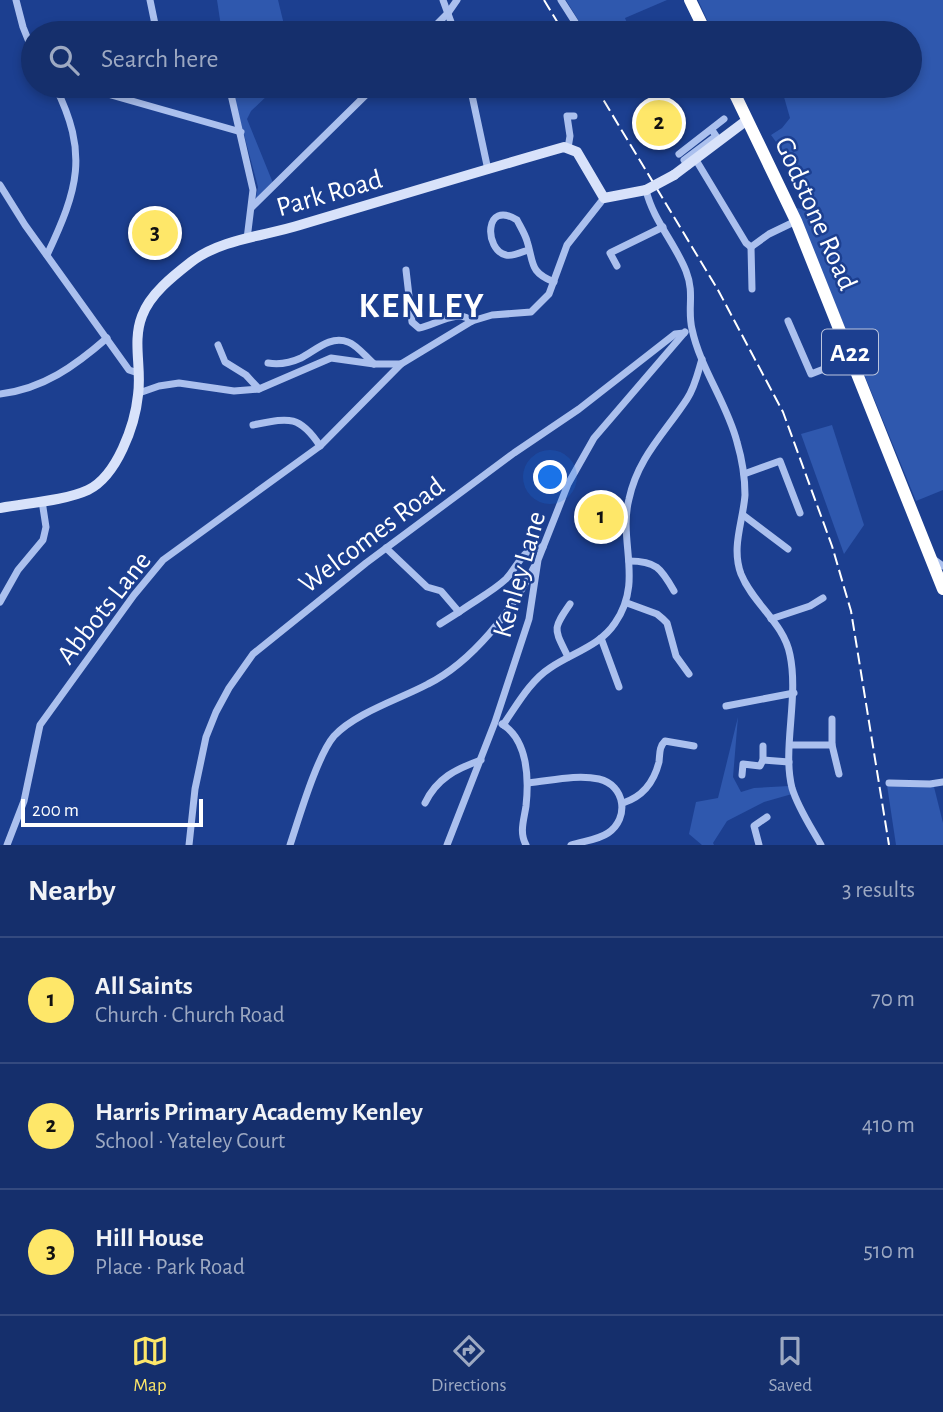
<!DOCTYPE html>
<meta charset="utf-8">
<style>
:root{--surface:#152f6c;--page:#223b74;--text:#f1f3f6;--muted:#9da9c2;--line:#344a7f;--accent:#fee769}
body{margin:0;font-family:"Alegreya Sans",sans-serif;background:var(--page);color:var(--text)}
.scale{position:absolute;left:21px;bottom:18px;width:182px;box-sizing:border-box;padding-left:7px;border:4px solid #fff;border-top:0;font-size:19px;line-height:24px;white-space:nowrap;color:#fff;-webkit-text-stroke:5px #1c3f90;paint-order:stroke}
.you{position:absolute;left:551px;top:478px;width:24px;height:24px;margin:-18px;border:5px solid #fff;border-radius:50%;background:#1a73e8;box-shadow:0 0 0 10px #1a73e833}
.badge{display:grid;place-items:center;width:46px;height:46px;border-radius:50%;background:var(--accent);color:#111;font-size:23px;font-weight:700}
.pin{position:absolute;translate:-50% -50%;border:4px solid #fff;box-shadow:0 2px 7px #0006}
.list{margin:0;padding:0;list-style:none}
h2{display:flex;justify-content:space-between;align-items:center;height:91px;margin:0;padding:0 28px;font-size:30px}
h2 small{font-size:23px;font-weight:400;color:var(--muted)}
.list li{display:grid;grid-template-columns:46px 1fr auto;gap:21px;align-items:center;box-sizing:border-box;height:126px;padding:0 28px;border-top:2px solid var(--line)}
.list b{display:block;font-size:26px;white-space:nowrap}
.list p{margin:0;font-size:23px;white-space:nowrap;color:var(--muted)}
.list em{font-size:23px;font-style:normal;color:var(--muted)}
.icon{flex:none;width:38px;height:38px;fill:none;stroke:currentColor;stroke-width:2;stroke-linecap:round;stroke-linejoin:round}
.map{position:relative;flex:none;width:943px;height:845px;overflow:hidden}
.search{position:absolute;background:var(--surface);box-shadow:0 4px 10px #0003;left:21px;right:21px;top:21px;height:77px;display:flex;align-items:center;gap:18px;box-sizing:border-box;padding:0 24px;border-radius:38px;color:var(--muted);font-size:26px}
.sheet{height:469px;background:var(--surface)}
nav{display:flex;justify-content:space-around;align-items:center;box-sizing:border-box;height:98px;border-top:2px solid var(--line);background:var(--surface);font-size:19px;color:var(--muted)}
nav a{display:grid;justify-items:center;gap:4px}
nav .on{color:var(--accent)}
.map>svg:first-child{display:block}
.green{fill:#2f58ae}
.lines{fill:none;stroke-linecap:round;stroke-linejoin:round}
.street{stroke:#abc0ee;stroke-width:7}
.secondary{stroke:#d8e2fa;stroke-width:10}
.highway{stroke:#fff;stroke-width:12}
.rail{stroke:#fff;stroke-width:2;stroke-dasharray:12 5;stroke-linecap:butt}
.secondary-bridge{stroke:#d8e2fa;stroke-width:10}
.labels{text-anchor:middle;stroke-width:5;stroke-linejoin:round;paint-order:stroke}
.shield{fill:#1c3f90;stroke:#bbc5de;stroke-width:2}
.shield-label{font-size:26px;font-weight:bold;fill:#fff}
.street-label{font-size:28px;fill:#fff;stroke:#1c3f90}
.district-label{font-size:35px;font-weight:bold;letter-spacing:2px;fill:#fff;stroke:#1c3f90}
</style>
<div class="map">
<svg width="943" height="845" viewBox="0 0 943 845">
<rect width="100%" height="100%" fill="#1c3f90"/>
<g class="green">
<polygon points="217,0 278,0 286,33 222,33"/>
<polygon points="566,0 667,0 625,18 627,23 604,33 598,33 595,27 585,31"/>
<polygon points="698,0 943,0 943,490 916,501 796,208 811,211 805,182 771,135 782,128 790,118 784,97 774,86 910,86 910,33 713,33"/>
<polygon points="231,86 270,86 267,88 270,93 251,111 247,119 273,183 255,202 258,187"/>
<polygon points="832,425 864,525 844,554 801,434"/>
<polygon points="738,717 733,777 741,792 754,788 789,786 792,794 764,802 727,821 713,843 714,845 702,845 689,834 696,802 718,798"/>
<polygon points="887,785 934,787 943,823 943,845 896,845"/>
</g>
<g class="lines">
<g class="street">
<polyline points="16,0 23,27 33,52"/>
<polyline points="150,0 156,29"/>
<polyline points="443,0 455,33"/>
<polyline points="561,0 582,33"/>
<polyline points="523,32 524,33"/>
<polyline points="428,33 448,13 457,0"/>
<polyline points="55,86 97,91 241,132"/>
<polyline points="229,86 253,190 247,239"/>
<polyline points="470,86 488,170"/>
<polyline points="568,148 570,136 567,116 574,116"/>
<polyline points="679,154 724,119"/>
<polyline points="696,160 746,243 751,247 769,234 796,221"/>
<polyline points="688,166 684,160 716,136 712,130"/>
<polyline points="0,185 25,225 129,370 138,373"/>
<path d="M646,190C653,220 675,243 686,271C695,294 687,308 692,329C700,368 727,403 737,442C742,459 745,477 745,495C743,522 731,547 741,574C753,604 784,623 790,655C799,698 782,749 792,788C798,808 811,827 821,845"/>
<polyline points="252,207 375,86"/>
<polyline points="751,247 752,289"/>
<path d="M528,250C522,252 512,257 506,255C484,250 484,199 517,220C520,226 525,234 527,241C534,263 529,272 554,282"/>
<path d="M47,255C78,189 89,154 55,86"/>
<polyline points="617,266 610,253 663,227"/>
<path d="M406,270L412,322L419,328C436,325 458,308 472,321"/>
<polyline points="788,321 811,374 852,358"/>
<polyline points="218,345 225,362 246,375 259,389"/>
<path d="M268,363C280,365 290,363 301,358C315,351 330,335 348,342C357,345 366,357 374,364"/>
<polyline points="139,393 159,386 179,383 234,391 259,389 331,358 374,364 401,364 472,321 492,315 531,312 549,294 567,245 604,198"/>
<path d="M0,394C43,389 75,366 107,338"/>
<path d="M253,425C288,418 299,414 320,446"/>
<polyline points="744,474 780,461 800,513"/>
<polyline points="743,515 788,549"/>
<path d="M386,548L427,587L441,591L459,612C474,601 492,592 506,579C517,568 524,545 543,547"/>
<polyline points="932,558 943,566"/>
<path d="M629,561C656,561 661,568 674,591"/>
<polyline points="0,602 18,570 43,540 46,527 42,501"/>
<polyline points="627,603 657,614 663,619 667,623 676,656 689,674"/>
<polyline points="771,619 810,606 823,598"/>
<polyline points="440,624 459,612"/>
<polyline points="601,638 619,687"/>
<path d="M568,657C554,628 552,630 570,604"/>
<polyline points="726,706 794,693"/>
<polyline points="832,719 832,745 839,774"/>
<path d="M502,724C528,740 529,779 526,806C524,820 519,832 526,845"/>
<path d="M503,725C517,705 530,681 550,668C572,653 600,646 615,623C644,581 618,542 629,499C638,457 665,433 687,399C695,387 698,372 702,359"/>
<polyline points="790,745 832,745"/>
<polyline points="763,746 763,760 789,762"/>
<polyline points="742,775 743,764 760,766 763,760"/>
<path d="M528,783C550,781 576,774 599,779C625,785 630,818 608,833C598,840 583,841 571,845"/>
<polyline points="889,783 930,784 943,782"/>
<path d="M425,803C437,778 456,769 481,760"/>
<path d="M623,803C642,797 654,782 659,762C660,753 659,747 665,741L694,746"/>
<polyline points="7,845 24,801 40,725 134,595 163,560 320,446 401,364"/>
<polyline points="189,845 195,789 206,737 216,712 229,688 253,654 366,563 514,453 579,409 675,334 684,333"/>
<path d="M290,845C299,818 317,756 334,736C355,713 400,699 428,684C472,662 513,610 534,567"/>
<polyline points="447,845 495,722 529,619 538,560 568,484 594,438 685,332"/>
<polyline points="759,845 754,826 767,817"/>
</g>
<g class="secondary">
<polyline points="674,175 747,120"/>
<path d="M0,508C26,503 64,501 88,490C117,476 135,425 138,395C142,368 132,342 142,316C150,294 173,276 191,262C221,239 265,236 300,225C388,199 476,172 564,147L577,152L604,198L646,190"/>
</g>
<g class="highway">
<polyline points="690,0 706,33"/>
<polyline points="731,86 796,221 943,589"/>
</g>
<g class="rail">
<polyline points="544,0 564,33"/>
<polyline points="595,86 718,290 783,412 832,546 851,611 889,845"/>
</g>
<polyline class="secondary-bridge" points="646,190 674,175"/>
</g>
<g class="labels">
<rect class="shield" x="822" y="329.5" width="56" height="45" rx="5"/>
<g class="shield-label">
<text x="850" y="361">A22</text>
</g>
<g class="street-label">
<text transform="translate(329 192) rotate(-16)" y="10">Park Road</text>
<text transform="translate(817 213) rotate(66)" y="10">Godstone Road</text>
<text transform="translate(371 534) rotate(-37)" y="10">Welcomes Road</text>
<text transform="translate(518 574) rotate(-74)" y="10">Kenley Lane</text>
<text transform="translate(103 607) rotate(-52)" y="10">Abbots Lane</text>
</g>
<g class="district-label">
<text x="422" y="317">KENLEY</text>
</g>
</g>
</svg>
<div class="scale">200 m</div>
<div class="you"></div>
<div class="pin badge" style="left:601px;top:517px">1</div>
<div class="pin badge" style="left:659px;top:123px">2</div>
<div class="pin badge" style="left:155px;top:233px">3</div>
<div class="search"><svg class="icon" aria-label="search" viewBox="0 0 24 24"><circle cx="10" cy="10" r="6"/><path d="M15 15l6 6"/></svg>Search here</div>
</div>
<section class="sheet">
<h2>Nearby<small>3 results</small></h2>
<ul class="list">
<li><span class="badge">1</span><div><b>All Saints</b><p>Church · Church Road</p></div><em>70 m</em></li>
<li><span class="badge">2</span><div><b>Harris Primary Academy Kenley</b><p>School · Yateley Court</p></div><em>410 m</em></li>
<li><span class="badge">3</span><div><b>Hill House</b><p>Place · Park Road</p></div><em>510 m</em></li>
</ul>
</section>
<nav>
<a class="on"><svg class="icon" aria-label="map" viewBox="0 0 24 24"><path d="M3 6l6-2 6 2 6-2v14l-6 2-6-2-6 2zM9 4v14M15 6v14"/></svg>Map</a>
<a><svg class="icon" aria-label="directions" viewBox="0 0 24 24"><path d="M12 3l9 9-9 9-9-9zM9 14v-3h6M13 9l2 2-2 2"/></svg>Directions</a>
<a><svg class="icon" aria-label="saved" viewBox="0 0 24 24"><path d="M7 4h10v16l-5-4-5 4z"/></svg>Saved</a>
</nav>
